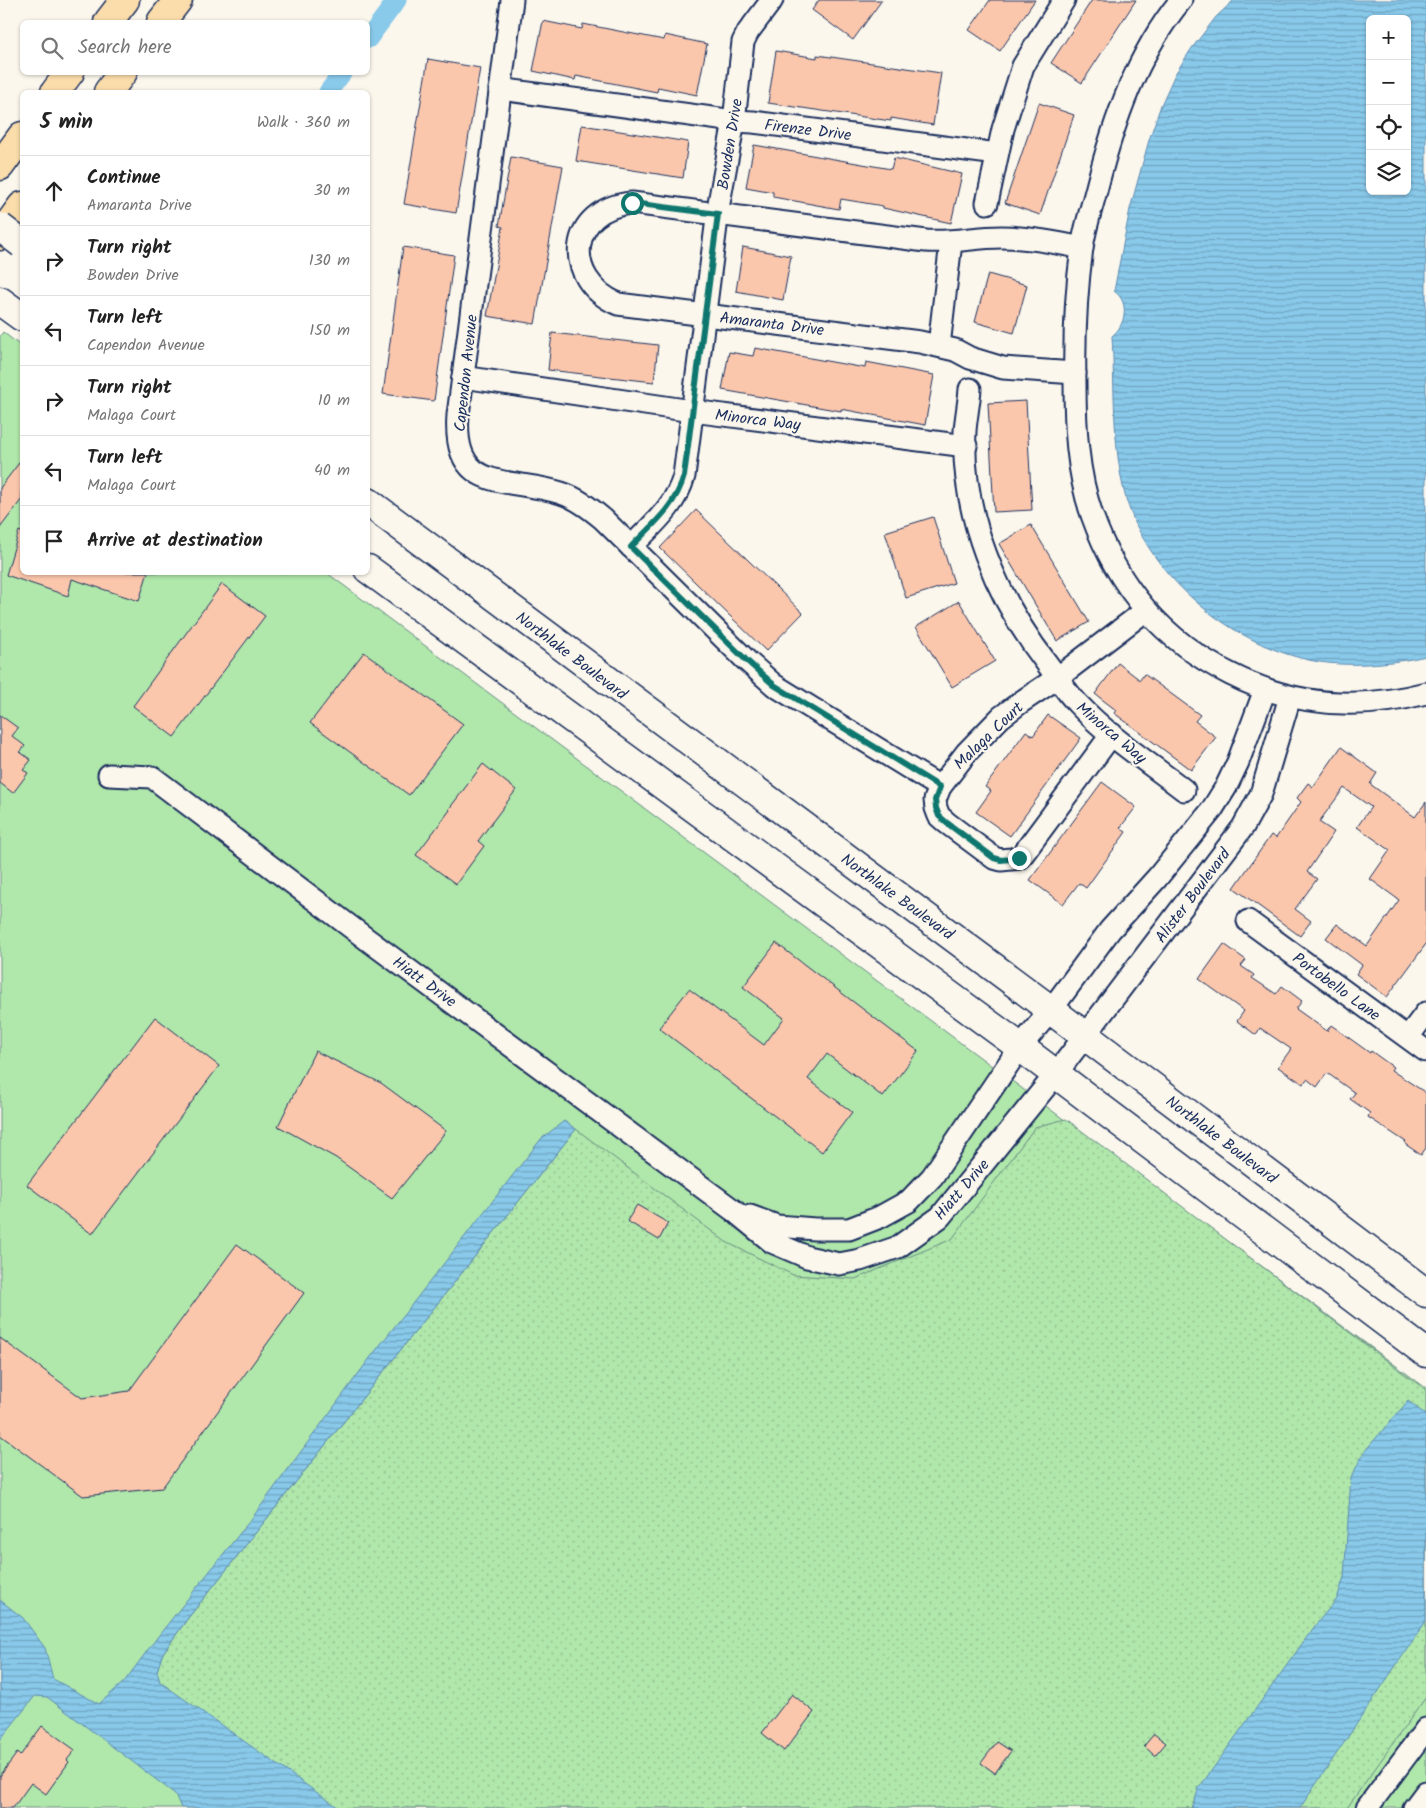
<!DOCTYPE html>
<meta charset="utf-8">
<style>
:root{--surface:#fff;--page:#f6f6f6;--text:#222;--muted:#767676;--line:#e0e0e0}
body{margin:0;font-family:Kalam,sans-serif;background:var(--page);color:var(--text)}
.controls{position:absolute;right:15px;top:15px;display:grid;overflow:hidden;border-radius:8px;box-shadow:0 1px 4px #0004}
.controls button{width:45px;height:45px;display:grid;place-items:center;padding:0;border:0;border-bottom:1px solid var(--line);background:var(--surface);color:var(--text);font:25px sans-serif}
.stop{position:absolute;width:15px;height:15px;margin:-11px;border:4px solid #0f766e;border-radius:50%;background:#fff}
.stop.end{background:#0f766e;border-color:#fff;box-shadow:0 1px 5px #0008}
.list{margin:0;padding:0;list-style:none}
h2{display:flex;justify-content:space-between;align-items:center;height:65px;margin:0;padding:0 20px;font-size:21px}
h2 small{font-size:16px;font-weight:400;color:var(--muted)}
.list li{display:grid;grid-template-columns:32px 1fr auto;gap:15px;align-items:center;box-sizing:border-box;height:70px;padding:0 20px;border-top:1px solid var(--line)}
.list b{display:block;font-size:19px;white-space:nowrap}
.list p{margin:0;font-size:16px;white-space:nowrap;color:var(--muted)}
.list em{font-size:16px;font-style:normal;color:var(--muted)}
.icon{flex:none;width:28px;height:28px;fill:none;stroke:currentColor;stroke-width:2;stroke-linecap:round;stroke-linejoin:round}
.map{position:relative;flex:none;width:1426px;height:1808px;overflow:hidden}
.search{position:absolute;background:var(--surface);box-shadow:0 1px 4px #0004;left:20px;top:20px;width:350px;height:55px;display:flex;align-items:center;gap:12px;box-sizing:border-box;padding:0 18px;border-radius:8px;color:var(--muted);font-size:19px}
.panel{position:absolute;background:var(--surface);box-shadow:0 1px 4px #0004;left:20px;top:90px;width:350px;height:485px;border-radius:8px}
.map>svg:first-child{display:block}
.grass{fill:#b0e7aa;stroke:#668b84}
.park{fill:url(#park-dots);stroke:#668b84}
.water{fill:url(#water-rules);stroke:#5d8bb2;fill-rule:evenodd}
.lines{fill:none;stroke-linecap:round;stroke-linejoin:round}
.canal{stroke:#89c9ea;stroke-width:19}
.building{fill:#fbc7ac;stroke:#1b2f5e}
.street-casing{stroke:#1b2f5e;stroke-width:25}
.secondary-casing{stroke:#1b2f5e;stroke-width:31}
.highway-casing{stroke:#1b2f5e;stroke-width:31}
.street{stroke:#fbf7ec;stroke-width:21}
.secondary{stroke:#fbf7ec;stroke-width:28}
.highway{stroke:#fbddab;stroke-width:28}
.secondary-bridge-casing{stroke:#1b2f5e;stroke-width:31;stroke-linecap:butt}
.secondary-bridge{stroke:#fbf7ec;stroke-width:28}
.route{stroke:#0f766e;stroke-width:6}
.labels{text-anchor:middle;stroke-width:4.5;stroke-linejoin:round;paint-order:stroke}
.street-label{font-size:16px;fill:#1b2f5e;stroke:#fbf7ec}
</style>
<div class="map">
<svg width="1426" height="1808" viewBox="0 0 1426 1808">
<defs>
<pattern id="park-dots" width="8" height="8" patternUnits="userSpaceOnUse" patternTransform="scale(1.25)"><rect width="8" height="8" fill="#b0e7aa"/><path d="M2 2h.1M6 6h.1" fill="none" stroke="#97c695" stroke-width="1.8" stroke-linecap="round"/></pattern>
<pattern id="water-rules" width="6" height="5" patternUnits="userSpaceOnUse" patternTransform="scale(1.25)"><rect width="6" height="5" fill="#89c9ea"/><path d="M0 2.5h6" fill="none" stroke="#6fa4c1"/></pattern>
</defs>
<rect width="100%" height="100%" fill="#fbf7ec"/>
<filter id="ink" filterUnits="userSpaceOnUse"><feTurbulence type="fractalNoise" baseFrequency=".02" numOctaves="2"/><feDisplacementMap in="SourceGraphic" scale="10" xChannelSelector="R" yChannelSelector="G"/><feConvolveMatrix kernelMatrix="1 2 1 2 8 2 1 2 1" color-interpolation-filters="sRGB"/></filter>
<g filter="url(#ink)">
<polygon class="grass" points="3,332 22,347 22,572 327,573 1426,1388 1426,1808 0,1808 0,336"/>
<polygon class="park" points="1066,1119 1426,1390 1426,1697 1347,1808 251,1808 123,1719 163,1653 188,1618 576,1129 726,1242 793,1275 855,1279 952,1239 1035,1127"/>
<g class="water">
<path d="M1234,0H1426V656C1391,664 1345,668 1309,660C1229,643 1144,573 1124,491C1112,441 1115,388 1112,336C1126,325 1130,302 1114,291L1130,209L1149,140L1161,105L1175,74L1192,48L1216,17ZM1370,19H1407V191H1370Z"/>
<polygon points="564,1121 576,1129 188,1618 163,1653 157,1671 160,1682 339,1808 181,1808 175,1794 47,1697 35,1696 0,1740 0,1600 23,1618 45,1648 53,1679 99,1704 124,1682 159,1635 252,1518 370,1358 541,1139"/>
<polygon points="1408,1401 1426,1415 1426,1621 1300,1808 1192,1808 1199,1788 1317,1623 1337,1599 1344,1577 1351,1478 1364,1452"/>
</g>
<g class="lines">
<g class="canal">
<polyline points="368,39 397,0"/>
<polyline points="328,92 343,72"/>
</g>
</g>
<g class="building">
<polygon points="819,0 882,0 853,40 812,10"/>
<polygon points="990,0 1035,0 1000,51 969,30"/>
<polygon points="1092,0 1136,0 1082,83 1051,63"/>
<polygon points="543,21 582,29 583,24 664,40 665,35 707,44 697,95 658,87 657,92 576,76 575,80 533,71"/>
<polygon points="776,51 817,58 817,55 941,73 933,125 891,118 891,121 768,103"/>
<polygon points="428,59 480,68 456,213 404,204"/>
<polygon points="1039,103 1074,115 1040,215 1005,203"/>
<polygon points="582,125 688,142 683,178 576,161"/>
<polygon points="754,145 891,169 894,158 962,174 951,223 883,208 883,206 841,199 839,209 773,197 773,192 746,187"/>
<polygon points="511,157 563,166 535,324 487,316 503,227 499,226"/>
<polygon points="403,247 454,255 434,401 383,394"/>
<polygon points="743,247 791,256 783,300 736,291"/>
<polygon points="988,274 1027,285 1014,333 975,322"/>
<polygon points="552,333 658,345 654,382 548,370"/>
<polygon points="755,348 865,368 866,362 934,375 925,425 841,409 841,411 722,390 729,352 753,356"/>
<polygon points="1026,401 1032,510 994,512 988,403"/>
<polygon points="22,459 22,499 0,528 0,488"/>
<polygon points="696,510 803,613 766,651 660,548"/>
<polygon points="933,517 954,583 906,598 885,532"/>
<polygon points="1031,525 1089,622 1057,641 999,544"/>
<polygon points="19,531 22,532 22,572 148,572 139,601 72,579 68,596 6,575"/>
<polygon points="222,584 265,616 174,737 133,706"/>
<polygon points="959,601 995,661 952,687 916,627"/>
<polygon points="364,652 463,724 409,795 310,723"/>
<polygon points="1118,663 1140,680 1144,674 1200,715 1195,721 1216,737 1191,770 1114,713 1116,710 1095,694"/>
<polygon points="0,715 18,728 12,736 25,746 20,752 31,760 23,770 28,773 13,793 0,783"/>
<polygon points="1048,715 1081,738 1010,836 976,812 991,791 985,787 1026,731 1033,736"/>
<polygon points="1341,747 1377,773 1370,784 1415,817 1426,802 1426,944 1387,997 1356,974 1362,965 1326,938 1337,924 1367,946 1399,900 1370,879 1390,850 1357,827 1371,807 1344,788 1319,822 1334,832 1307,872 1317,879 1295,909 1311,921 1300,936 1234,888 1271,835 1276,838 1301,802 1297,798 1308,783 1313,787"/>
<polygon points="483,764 516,790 478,841 484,846 456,884 416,855 450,810 449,809"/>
<polygon points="1102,782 1136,807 1120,828 1126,832 1086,888 1079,883 1063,904 1030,880"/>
<polygon points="776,943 918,1051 883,1097 827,1054 808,1079 852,1112 822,1152 659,1028 689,989 764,1045 784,1018 743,987"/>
<polygon points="1224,944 1246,960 1241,966 1254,975 1252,978 1276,994 1282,986 1302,1001 1296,1009 1327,1031 1331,1025 1370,1053 1371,1051 1393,1067 1391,1070 1426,1093 1426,1148 1421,1155 1405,1144 1406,1142 1368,1117 1370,1113 1350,1099 1355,1093 1327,1073 1317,1087 1307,1079 1303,1084 1278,1067 1291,1049 1260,1028 1256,1035 1237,1021 1244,1011 1199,979"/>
<polygon points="155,1017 219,1066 92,1234 27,1185"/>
<polygon points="315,1051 381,1083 446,1131 392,1198 336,1158 278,1126"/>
<polygon points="637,1205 668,1223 659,1240 627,1221"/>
<polygon points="237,1244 304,1293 162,1488 83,1496 0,1435 0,1338 82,1398 129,1391"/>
<polygon points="792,1694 814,1712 784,1751 762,1733"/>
<polygon points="42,1726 75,1750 67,1760 69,1762 46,1794 31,1783 13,1808 0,1808 0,1776 17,1753 20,1756"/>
<polygon points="1154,1734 1166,1743 1155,1756 1144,1746"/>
<polygon points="997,1742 1011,1751 995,1773 981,1763"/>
</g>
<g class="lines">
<defs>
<g id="street">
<path d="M512,0L458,415C452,495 508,476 561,493C577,498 590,508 603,519L746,660L774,685L940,787"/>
<path d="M1181,0C1137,54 1114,120 1097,187C1092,207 1085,227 1082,248C1076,292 1074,337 1075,382C1075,426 1077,472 1092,515C1117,586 1162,640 1230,674C1293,706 1358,711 1426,693"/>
<polyline points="500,89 734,121 753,122 997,154"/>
<polyline points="987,203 1003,129 1023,66 1064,0"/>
<polyline points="939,346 951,242"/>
<path d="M1075,373L1003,368L970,358L955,350L920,342L618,304C561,279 568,208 632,203L926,241C952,243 975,237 1001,237C1028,237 1055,242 1082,248"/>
<polyline points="463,377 692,411 966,446"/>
<path d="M970,389C969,403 966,417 965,431C961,515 997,599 1048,665C1058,678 1067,693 1078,704C1109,737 1148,762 1184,790"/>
<path d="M631,547C652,525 676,506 684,476L719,203L734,121L743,42L748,32L772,0"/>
<polyline points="1112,734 1023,854 1019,858 1011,859 1001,860 994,858 947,823 939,816 936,808 935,800 940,787 967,752 1001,717 1021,702 1057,678 1145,611"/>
<polyline points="109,775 152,777 368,940 733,1210 772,1242 807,1257 839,1264 860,1260 898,1247 940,1217 1056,1074 1243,827 1261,794 1290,697"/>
<polyline points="1248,921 1426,1051"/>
<polyline points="1408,1037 1426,1013"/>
<polyline points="750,1216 777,1226 815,1229 849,1229 880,1217 909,1201 932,1177 1020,1047 1051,1010 1110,930 1157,878 1211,811 1226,787 1238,762 1265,690"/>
<polyline points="1367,1808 1426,1729"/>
<polyline points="1414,1808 1426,1792"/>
</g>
<g id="secondary">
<polyline points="0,301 22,317"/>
<polyline points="368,502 1051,1010 1426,1293"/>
<polyline points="368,569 1020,1047 1426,1353"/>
</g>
<g id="highway">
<polyline points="108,22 125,0"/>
<polyline points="161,22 178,0"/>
<polyline points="55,92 70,72"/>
<polyline points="108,92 123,72"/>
<polyline points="0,166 22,136"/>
<polyline points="0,236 22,206"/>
</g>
</defs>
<use href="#street" class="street-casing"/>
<use href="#secondary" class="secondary-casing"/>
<use href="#highway" class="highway-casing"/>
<use href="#street" class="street"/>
<use href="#secondary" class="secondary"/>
<use href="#highway" class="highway"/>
<defs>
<polyline id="secondary-bridge" points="0,227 22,244"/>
</defs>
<use href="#secondary-bridge" class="secondary-bridge-casing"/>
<use href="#secondary-bridge" class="secondary-bridge"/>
</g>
</g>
<g class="lines" filter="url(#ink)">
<path class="route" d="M632,203L718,214L684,476C676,506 652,525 631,547L746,660L774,685L940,787L935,800L936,808L939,816L947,823L994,858L1001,860L1019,858"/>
</g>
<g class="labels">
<g class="street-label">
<text transform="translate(808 129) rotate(7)" y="6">Firenze Drive</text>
<text transform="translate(729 144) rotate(-81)" y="6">Bowden Drive</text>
<text transform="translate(772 323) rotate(7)" y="6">Amaranta Drive</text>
<text transform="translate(465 373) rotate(-84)" y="6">Capendon Avenue</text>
<text transform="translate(758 419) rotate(7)" y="6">Minorca Way</text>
<text transform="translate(572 655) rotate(37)" y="6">Northlake Boulevard</text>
<text transform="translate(1112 732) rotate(40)" y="6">Minorca Way</text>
<text transform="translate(988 735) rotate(-44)" y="6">Malaga Court</text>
<text transform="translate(1192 895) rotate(-53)" y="6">Alister Boulevard</text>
<text transform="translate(898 896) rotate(36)" y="6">Northlake Boulevard</text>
<text transform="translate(425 981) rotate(36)" y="6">Hiatt Drive</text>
<text transform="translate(1337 986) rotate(36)" y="6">Portobello Lane</text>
<text transform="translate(1222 1139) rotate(37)" y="6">Northlake Boulevard</text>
<text transform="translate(961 1189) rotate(-49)" y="6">Hiatt Drive</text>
</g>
</g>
</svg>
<div class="controls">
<button>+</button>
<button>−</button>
<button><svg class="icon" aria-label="locate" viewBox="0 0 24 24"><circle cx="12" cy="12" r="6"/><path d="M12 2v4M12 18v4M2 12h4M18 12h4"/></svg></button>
<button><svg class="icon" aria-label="layers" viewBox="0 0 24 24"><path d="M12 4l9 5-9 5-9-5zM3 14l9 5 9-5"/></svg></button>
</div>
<div class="stop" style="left:632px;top:203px"></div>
<div class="stop end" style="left:1019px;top:858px"></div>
<div class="search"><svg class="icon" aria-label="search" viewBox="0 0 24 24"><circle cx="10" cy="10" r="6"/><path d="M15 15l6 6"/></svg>Search here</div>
<section class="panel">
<h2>5 min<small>Walk · 360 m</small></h2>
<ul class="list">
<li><svg class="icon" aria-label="ahead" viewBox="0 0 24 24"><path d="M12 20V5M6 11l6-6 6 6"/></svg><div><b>Continue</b><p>Amaranta Drive</p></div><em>30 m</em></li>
<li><svg class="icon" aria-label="right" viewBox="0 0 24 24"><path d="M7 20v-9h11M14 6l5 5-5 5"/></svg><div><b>Turn right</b><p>Bowden Drive</p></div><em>130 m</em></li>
<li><svg class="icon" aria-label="left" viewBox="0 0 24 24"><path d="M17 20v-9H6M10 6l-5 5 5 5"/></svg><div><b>Turn left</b><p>Capendon Avenue</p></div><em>150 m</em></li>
<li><svg class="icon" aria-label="right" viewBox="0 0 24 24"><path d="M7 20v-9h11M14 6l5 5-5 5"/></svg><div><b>Turn right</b><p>Malaga Court</p></div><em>10 m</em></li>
<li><svg class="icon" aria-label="left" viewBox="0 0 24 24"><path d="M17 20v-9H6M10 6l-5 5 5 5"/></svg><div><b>Turn left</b><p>Malaga Court</p></div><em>40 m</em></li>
<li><svg class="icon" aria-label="arrive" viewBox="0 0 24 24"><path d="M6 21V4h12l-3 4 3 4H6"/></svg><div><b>Arrive at destination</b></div></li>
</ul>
</section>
</div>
